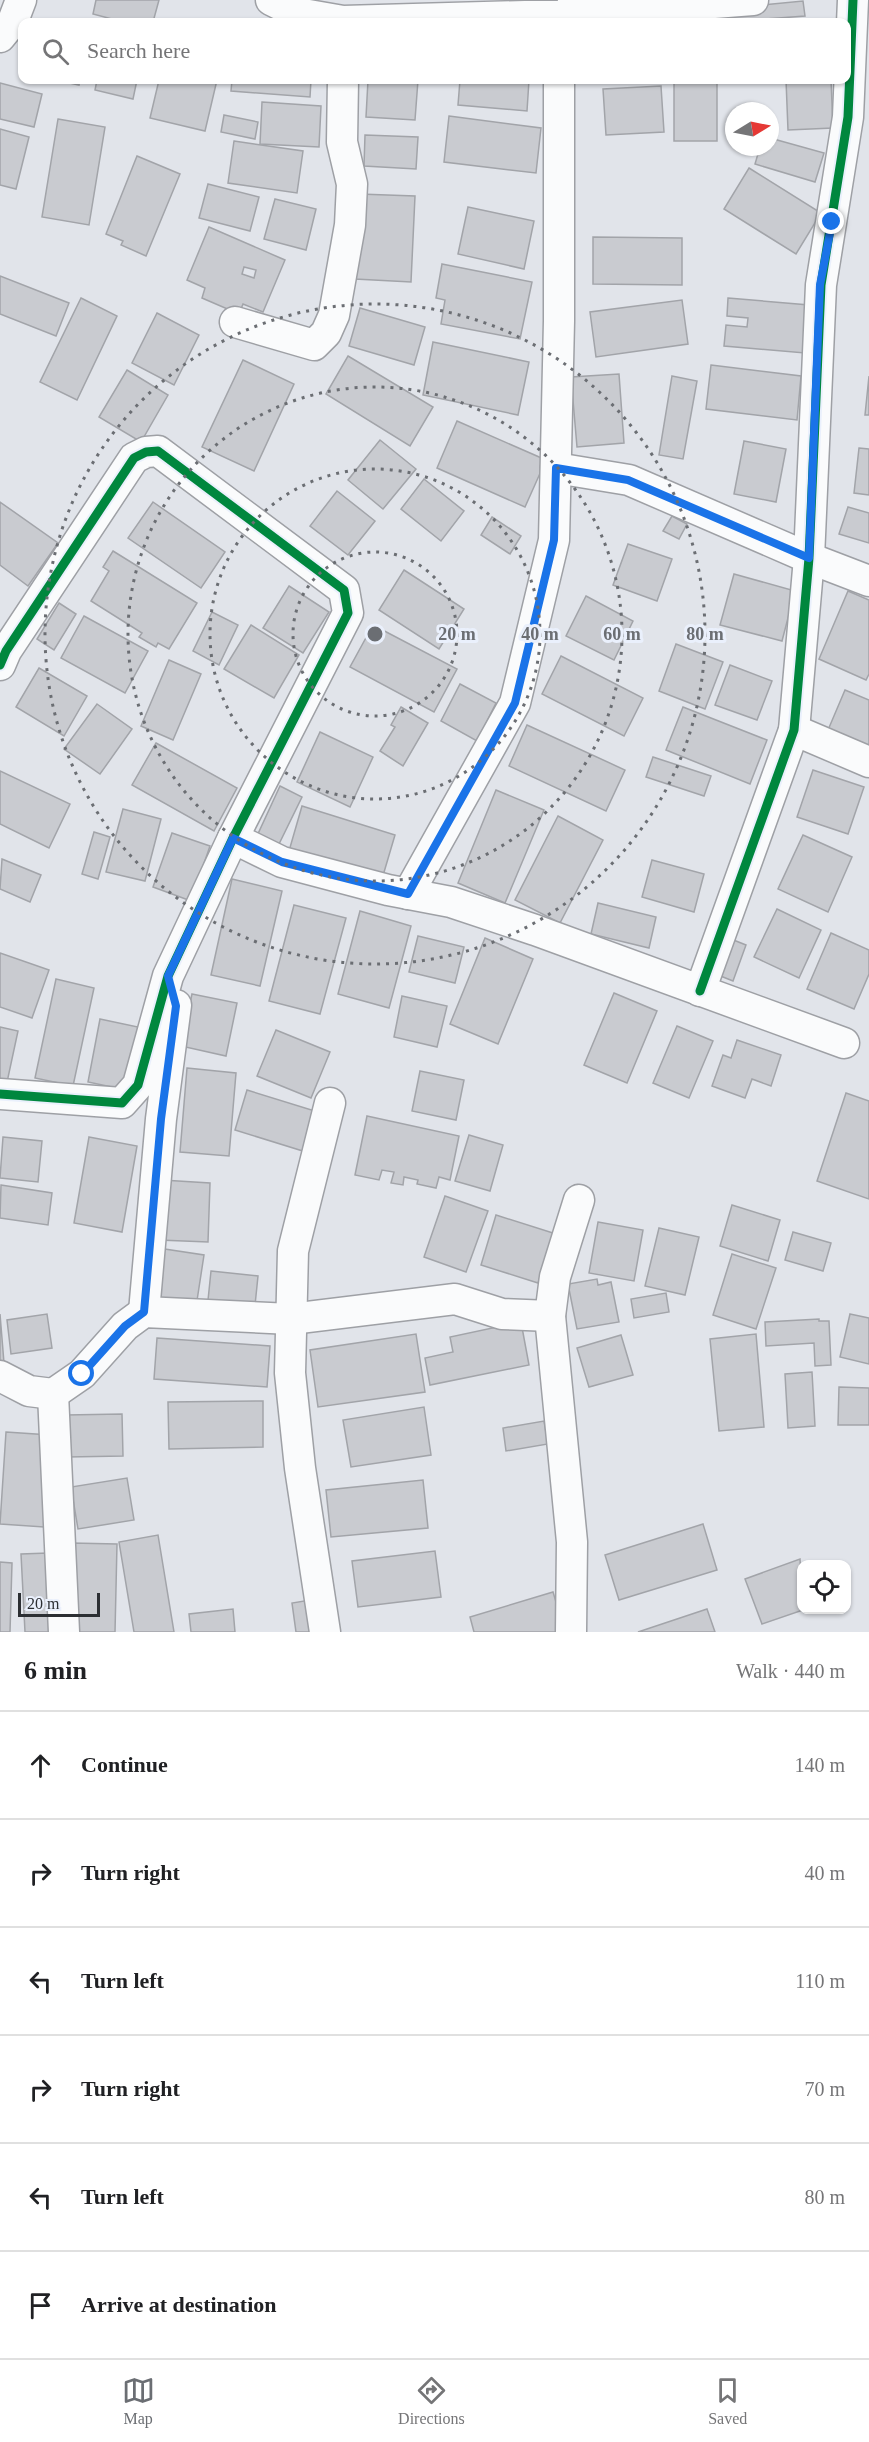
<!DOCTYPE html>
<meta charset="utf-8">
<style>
:root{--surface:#fff;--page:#f2f2f2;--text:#202124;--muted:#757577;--line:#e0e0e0;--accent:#6b6e73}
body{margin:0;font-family:Georgia,serif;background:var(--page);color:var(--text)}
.controls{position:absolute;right:18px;bottom:18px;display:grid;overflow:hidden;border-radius:12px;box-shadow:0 2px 4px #0004}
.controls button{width:54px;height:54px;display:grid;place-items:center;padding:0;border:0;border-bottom:2px solid var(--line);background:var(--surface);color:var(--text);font:30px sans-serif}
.compass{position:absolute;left:725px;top:102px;width:54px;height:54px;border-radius:50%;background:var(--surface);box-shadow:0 2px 4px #0004;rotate:80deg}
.scale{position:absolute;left:18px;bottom:15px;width:82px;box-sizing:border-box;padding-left:6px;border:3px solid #2c2f33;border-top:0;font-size:16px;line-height:21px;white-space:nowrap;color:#2c2f33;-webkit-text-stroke:4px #eaf0fc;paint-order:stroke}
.stop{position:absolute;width:18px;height:18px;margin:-14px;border:4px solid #1a73e8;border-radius:50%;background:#fff}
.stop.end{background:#1a73e8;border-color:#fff;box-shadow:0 2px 6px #0008}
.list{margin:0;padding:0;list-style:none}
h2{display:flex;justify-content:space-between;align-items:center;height:78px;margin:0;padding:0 24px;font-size:26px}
h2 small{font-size:20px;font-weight:400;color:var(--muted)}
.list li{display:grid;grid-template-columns:39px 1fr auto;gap:18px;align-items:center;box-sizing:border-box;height:108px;padding:0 24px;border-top:2px solid var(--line)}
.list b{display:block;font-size:22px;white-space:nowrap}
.list em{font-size:20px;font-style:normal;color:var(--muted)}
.icon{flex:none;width:33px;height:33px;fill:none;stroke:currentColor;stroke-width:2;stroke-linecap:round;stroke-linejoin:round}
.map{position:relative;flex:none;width:869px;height:1632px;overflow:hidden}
.search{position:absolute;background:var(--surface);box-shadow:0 2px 4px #0004;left:18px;right:18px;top:18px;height:66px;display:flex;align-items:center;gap:15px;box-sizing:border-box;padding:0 21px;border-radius:12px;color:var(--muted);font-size:22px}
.sheet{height:726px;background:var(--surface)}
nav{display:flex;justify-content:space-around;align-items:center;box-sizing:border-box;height:84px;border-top:2px solid var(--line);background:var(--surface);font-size:16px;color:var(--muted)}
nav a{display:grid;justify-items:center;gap:3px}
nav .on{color:var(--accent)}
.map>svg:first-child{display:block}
.building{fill:#c9cbd0;stroke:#a2a4a9;stroke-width:1.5;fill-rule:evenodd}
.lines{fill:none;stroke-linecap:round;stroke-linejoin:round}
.minor-casing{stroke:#9ea0a5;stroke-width:33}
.minor{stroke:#fafbfc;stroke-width:30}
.cycleway-casing{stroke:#eaf0fc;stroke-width:13}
.cycleway{stroke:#00873e;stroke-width:9}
.route{stroke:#1a73e8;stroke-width:8}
.ring{fill:none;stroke:#6b6e73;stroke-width:3;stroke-dasharray:3 6}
.centre{fill:#6b6e73;stroke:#eaf0fc;stroke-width:3}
.ring-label{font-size:18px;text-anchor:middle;font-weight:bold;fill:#6b6e73;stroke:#eaf0fc;stroke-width:6;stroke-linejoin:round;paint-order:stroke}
</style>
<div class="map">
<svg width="869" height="1632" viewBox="0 0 869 1632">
<rect width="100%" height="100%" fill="#e1e4ea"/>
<g class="building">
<polygon points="96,0 159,0 153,22 123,22 93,14"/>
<polygon points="803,1 805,16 723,22 722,9"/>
<polygon points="818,19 818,22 776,22"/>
<polygon points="66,80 80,80 79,85 65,82"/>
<polygon points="97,80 137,80 133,99 95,90"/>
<polygon points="159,80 217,80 205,131 150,118"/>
<polygon points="232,80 311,80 310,97 231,91"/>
<polygon points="368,80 418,80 415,120 366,117"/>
<polygon points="460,80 529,80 527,111 458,105"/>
<rect x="674" y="80" width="43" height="61"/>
<polygon points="786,80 831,80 833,128 788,130"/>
<polygon points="0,83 42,94 34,127 0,119"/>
<polygon points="661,86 664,132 606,135 603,89"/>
<polygon points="262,102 321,106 319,147 260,144"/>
<polygon points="224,115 258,122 255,139 221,132"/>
<polygon points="449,116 541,128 536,173 444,162"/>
<polygon points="58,119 105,127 89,225 42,217"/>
<polygon points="0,129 29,137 16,189 0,185"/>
<polygon points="365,135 418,137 416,169 364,166"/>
<polygon points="770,138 824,153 815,182 755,164 760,147 770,147"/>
<polygon points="234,141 303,151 297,193 228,183"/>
<polygon points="137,156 180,174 146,256 121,245 123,241 106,234"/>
<polygon points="749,168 821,213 796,254 724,209"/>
<polygon points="208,184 259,197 250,231 199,218"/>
<polygon points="359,194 415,196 411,282 355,279"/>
<polygon points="275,199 316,209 306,250 264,239"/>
<polygon points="468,207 534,221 524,269 458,254"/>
<path d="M209,227L285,260L263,312L243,304L239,314L202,298L205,288L187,280ZM244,267L256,270L254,278L242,274Z"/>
<polygon points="593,237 682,238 682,285 593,284"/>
<polygon points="442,264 532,282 520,339 441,324 445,300 436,298"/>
<polygon points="0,276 69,303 56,336 0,314"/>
<polygon points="81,298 117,316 77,400 40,382"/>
<polygon points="728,298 809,305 805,353 724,346 726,325 747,327 748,318 727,316"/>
<polygon points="682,300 688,344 596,357 590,312"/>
<polygon points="360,308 425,327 414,365 349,346"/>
<polygon points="157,313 199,335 174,385 132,363"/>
<polygon points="433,342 529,362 518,415 423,395"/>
<polygon points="348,356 433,407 410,446 326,394"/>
<polygon points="243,360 294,384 254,471 202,447"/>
<polygon points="711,365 801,376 797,420 706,409"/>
<polygon points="127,370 168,395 141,442 99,417"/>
<polygon points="619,374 624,443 577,447 571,377"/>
<polygon points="672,376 697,381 683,459 659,455"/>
<polygon points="869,376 869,415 865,415"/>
<polygon points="457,421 546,460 525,507 437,468"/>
<polygon points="380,440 416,469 383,509 348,480"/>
<polygon points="744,441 786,449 776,502 734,494"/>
<polygon points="859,448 869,449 869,495 854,493"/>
<polygon points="424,479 464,511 441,541 401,509"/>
<polygon points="337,491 375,521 348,555 310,526"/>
<polygon points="0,502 58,543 28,586 0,565"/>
<polygon points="153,502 225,552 201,588 128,538"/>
<polygon points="848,507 869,513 869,543 839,534"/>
<polygon points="672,516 687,524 679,539 663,531"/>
<polygon points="492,517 521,536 510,554 481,535"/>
<polygon points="628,544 672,559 657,601 613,585"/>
<polygon points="113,551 197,603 169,649 158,643 156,647 139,637 142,633 91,601 109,571 103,567"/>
<polygon points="404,570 464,609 439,649 379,610"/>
<polygon points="734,574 795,591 782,641 720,625"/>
<polygon points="289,586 329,612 303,653 263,628"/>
<polygon points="848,591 869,600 869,674 866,680 819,659"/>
<polygon points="586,596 633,621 614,660 566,636"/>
<polygon points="59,603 76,614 54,650 37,639"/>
<polygon points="212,612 238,625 219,665 193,651"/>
<polygon points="84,616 148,651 125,693 61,658"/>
<polygon points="251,625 299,655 274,698 224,669"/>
<polygon points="373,625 457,669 434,712 350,667"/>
<polygon points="676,644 723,662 705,709 659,691"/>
<polygon points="561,656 643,698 624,736 542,694"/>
<polygon points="169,660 201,674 173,740 141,726"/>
<polygon points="730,665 772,681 757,720 715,705"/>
<polygon points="39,668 87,696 64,736 16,707"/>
<polygon points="460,684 496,703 477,741 441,721"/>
<polygon points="845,690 869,700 869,747 828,730"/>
<polygon points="97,704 132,729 100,774 64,749"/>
<polygon points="401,707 428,723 403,766 380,751 395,727 391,725"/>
<polygon points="683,707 767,740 750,784 666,750"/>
<polygon points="527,725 625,770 606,811 509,766"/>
<polygon points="320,732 373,757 350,807 297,782"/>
<polygon points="156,743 237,788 214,831 132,785"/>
<polygon points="653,757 711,776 704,796 646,777"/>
<polygon points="813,770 864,787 848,834 797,817"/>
<polygon points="0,771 70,804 49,848 0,824"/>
<polygon points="280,786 302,797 278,846 257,836"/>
<polygon points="496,790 544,810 505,903 458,883"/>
<polygon points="302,806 395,835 382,879 289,851"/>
<polygon points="123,809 161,819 145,881 106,872"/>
<polygon points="558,816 603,840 560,923 515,900"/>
<polygon points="94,832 110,837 98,879 82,874"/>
<polygon points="172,833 210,846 191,901 153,887"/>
<polygon points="803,835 852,857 828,912 778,889"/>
<polygon points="2,859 41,875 30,902 0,889"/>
<polygon points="652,860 704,874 694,912 642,897"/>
<polygon points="232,879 282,891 260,986 211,975"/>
<polygon points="598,903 656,917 649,948 591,934"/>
<polygon points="294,905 346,918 320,1014 269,1001"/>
<polygon points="777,909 821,930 799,978 754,957"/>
<polygon points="360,911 411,926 389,1008 338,994"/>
<polygon points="831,933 869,950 869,974 854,1009 807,989"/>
<polygon points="418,936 464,947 455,983 409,972"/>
<polygon points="485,938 533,959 498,1044 450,1024"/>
<polygon points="731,939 746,945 733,981 718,975"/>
<polygon points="0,953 49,970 32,1018 0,1007"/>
<polygon points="56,979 94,988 73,1086 35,1078"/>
<polygon points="614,993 657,1011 627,1083 584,1065"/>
<polygon points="192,994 237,1003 226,1056 181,1046"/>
<polygon points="402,996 447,1006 437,1047 394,1037"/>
<polygon points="100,1019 138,1027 126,1090 88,1082"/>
<polygon points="677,1026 713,1041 689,1098 653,1083"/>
<polygon points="0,1027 18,1031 6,1087 0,1086"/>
<polygon points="276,1030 330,1052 311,1098 257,1076"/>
<polygon points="737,1040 781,1055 771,1086 752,1079 745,1098 712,1086 723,1055 731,1058"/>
<polygon points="187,1068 236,1073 229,1156 180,1152"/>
<polygon points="420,1071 464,1080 456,1120 412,1111"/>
<polygon points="247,1090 318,1112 306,1152 235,1130"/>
<polygon points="846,1093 869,1101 869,1199 817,1181"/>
<polygon points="367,1116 459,1136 450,1180 439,1177 436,1188 417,1184 418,1180 404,1177 403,1185 391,1183 394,1172 382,1170 379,1180 355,1175"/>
<polygon points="469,1135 503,1145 490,1191 455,1181"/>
<polygon points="3,1137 42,1141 38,1182 0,1178"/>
<polygon points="89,1137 137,1146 122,1232 74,1223"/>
<polygon points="162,1180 210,1183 208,1242 159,1240"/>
<polygon points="1,1185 52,1193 48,1225 0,1218"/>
<polygon points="445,1196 488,1211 466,1272 424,1257"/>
<polygon points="732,1205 780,1220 768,1261 720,1246"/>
<polygon points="496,1215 553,1233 538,1283 481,1265"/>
<polygon points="598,1222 643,1230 634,1281 589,1273"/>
<polygon points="659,1228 699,1237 685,1295 645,1286"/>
<polygon points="793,1232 831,1243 823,1271 785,1260"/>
<polygon points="158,1248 204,1255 196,1307 150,1301"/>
<polygon points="732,1254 776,1268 756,1329 713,1315"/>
<polygon points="211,1271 258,1276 254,1315 207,1310"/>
<polygon points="597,1279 598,1285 611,1282 619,1322 577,1329 568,1284"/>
<polygon points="666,1293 669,1312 634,1318 631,1299"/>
<polygon points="0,1314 4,1363 0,1363"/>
<polygon points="47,1314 52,1348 11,1354 7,1320"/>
<polygon points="850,1314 869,1318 869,1364 840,1357"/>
<polygon points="819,1319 819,1321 829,1321 831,1365 815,1366 814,1343 766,1346 765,1322"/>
<polygon points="521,1322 529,1365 430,1385 425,1358 453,1352 450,1337"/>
<polygon points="416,1334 425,1392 318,1407 310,1350"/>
<polygon points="756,1334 764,1427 719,1431 710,1339"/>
<polygon points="621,1335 633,1375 589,1387 577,1348"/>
<polygon points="157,1338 270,1346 267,1387 154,1379"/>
<polygon points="812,1372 815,1426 788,1428 785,1374"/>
<polygon points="839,1387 869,1388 869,1425 838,1425"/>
<polygon points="263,1401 263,1447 169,1449 168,1402"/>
<polygon points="424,1407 431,1455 351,1467 343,1420"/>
<polygon points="122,1414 123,1456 67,1457 66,1415"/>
<polygon points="544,1421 548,1444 506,1451 503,1428"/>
<polygon points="6,1432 50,1435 44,1527 0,1524"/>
<polygon points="127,1478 134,1520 78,1529 71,1487"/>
<polygon points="423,1480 428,1528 331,1537 326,1490"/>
<polygon points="703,1524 717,1570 619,1600 605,1555"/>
<polygon points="158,1535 174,1632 134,1632 119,1542"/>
<polygon points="71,1543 117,1544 115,1632 69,1632"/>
<polygon points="435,1551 441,1597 358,1607 352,1561"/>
<polygon points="48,1553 52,1632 25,1632 21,1554"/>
<polygon points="800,1559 803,1610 762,1624 745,1579"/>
<polygon points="0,1562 12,1563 10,1632 0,1632"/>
<polygon points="553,1592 565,1632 474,1632 470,1617"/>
<polygon points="310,1600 315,1632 296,1632 292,1603"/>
<polygon points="233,1609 235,1632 191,1632 189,1614"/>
<polygon points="707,1609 715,1632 638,1632"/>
</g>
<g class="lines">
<defs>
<g id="minor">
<polyline points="271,0 297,13 343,21 559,15 753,0"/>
<polyline points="0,37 13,21 21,0"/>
<polyline points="235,322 314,345 326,333 334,315 350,225 352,184 342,142 343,80"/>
<polyline points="556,468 629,480 809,558 869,581"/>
<polyline points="0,665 6,651 134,458 146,452 158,451 344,590 348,613 233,838 168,976 138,1085 122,1103 0,1094"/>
<polyline points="794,730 869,762"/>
<polyline points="233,838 282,862 388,890 451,902 535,930 844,1043"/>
<polyline points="408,894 515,703 554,540 559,321 559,80"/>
<polyline points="700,991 794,730 809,558 821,285 848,117 853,0"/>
<polyline points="144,1312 161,1119 176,1005"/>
<polyline points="0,1376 29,1391 53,1394 82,1374 125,1326 144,1312 291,1319 455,1299 502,1314 550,1316"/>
<polyline points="53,1394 64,1632"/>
<polyline points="325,1632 300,1468 290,1373 293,1251 330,1103"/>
<polyline points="571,1632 572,1542 550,1316 555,1277 579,1200"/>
</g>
</defs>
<use href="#minor" class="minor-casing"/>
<use href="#minor" class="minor"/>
<defs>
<g id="cycleway">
<polyline points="0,665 6,651 134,458 146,452 158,451 344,590 348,613 233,838 168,976 138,1085 122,1103 0,1094"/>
<polyline points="700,991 794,730 809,558 821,285 848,117 853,0"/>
</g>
</defs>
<use href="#cycleway" class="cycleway-casing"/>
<use href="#cycleway" class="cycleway"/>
</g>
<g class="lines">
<polyline class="route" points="82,1374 125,1326 144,1312 161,1119 176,1006 168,976 233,838 282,862 408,894 515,703 554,540 556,468 628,480 809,558 820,285 832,222"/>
</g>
<g class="ring">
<circle cx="375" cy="634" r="82"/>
<circle cx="375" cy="634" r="165"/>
<circle cx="375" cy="634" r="247"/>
<circle cx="375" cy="634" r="330"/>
</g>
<circle cx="375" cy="634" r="9" class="centre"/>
<g class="ring-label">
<text x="457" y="640">20 m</text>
<text x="540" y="640">40 m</text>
<text x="622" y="640">60 m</text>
<text x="705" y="640">80 m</text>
</g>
</svg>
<div class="controls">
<button><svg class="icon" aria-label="locate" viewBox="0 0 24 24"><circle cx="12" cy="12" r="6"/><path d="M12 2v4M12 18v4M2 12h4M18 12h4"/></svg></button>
</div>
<svg class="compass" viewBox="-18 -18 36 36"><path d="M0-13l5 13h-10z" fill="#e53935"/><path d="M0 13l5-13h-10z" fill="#757577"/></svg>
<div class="scale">20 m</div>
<div class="stop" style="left:82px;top:1374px"></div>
<div class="stop end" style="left:832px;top:222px"></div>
<div class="search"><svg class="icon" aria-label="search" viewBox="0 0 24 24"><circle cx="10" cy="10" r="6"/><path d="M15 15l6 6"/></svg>Search here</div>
</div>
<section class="sheet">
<h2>6 min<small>Walk · 440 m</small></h2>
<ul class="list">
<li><svg class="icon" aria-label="ahead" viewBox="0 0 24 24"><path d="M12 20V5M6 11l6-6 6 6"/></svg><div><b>Continue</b></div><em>140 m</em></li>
<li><svg class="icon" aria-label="right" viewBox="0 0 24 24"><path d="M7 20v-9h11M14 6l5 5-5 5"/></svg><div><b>Turn right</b></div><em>40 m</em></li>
<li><svg class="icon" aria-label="left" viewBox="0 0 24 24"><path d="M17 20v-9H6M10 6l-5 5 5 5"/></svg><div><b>Turn left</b></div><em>110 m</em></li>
<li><svg class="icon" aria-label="right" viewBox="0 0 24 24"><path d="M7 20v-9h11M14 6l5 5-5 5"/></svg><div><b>Turn right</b></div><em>70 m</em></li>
<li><svg class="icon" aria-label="left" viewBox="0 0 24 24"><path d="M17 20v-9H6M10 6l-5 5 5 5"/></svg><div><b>Turn left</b></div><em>80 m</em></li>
<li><svg class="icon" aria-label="arrive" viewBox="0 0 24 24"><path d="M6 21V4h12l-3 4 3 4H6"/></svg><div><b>Arrive at destination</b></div></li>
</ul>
</section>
<nav>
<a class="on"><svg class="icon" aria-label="map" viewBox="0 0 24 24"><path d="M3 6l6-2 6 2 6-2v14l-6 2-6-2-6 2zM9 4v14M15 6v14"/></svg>Map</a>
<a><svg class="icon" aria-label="directions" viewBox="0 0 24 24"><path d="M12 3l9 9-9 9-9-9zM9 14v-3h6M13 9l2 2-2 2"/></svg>Directions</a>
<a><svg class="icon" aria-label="saved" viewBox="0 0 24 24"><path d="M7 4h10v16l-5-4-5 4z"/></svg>Saved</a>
</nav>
